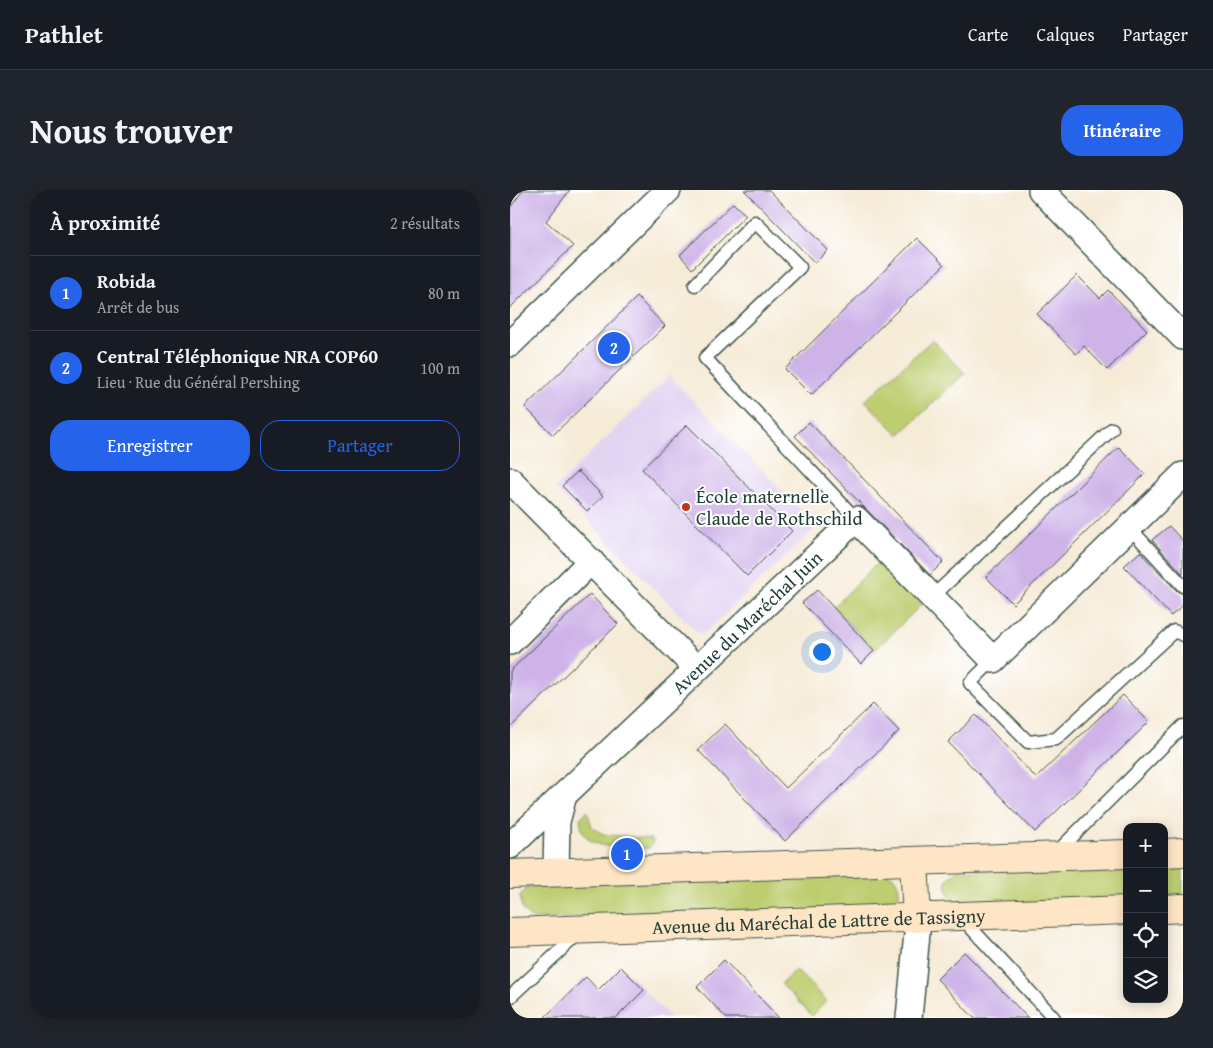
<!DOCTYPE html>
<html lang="fr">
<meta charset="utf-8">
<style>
:root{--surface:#171b24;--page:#20242c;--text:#f1f3f6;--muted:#9ea1a6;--line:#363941;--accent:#2563eb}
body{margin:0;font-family:"Gentium Book Plus",serif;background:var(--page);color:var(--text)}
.controls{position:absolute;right:15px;bottom:15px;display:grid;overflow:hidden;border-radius:10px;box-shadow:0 2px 12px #0003}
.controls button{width:45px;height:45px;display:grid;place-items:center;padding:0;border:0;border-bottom:1px solid var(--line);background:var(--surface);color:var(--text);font:25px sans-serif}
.you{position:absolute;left:311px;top:461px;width:18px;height:18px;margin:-12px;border:4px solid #fff;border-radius:50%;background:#1a73e8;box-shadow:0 0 0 8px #1a73e833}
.badge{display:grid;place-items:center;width:32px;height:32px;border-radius:50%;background:var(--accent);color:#fff;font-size:16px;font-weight:700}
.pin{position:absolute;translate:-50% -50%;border:2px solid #fff;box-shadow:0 1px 5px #0006}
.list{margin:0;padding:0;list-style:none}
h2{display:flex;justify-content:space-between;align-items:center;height:65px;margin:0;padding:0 20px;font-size:21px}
h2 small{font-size:16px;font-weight:400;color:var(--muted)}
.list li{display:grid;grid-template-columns:32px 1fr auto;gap:15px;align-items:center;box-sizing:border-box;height:75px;padding:0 20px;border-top:1px solid var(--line)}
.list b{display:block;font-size:19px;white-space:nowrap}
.list p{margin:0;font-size:16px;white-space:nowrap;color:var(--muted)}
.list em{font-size:16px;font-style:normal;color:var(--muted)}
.actions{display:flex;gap:10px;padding:15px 20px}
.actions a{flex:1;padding:11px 0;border:1px solid var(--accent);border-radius:20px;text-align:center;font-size:18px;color:var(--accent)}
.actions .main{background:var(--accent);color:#fff}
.icon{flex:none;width:28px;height:28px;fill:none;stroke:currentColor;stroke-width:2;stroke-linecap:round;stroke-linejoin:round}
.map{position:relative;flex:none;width:673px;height:828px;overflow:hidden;border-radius:20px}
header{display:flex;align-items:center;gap:30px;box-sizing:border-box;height:70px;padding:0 25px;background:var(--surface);border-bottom:1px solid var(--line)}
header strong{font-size:24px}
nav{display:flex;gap:28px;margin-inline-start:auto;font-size:18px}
.intro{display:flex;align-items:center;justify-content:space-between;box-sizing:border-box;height:120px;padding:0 30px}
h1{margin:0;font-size:35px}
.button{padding:12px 22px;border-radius:20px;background:var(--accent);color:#fff;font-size:18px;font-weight:700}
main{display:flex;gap:30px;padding:0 30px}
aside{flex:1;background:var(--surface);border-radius:20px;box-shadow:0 2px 12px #0003}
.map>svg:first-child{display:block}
.built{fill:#e2d4f3}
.green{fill:#bdcd70;stroke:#6e8552}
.building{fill:#ceb2e8}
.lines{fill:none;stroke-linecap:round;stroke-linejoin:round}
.lane-casing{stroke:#3f574c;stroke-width:15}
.street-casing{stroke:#3f574c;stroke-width:28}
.secondary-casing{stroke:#3f574c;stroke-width:30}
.lane{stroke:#fff;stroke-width:12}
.street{stroke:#fff;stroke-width:25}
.secondary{stroke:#fee5c5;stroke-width:28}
.poi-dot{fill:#c8321e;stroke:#fff;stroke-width:2}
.labels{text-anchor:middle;stroke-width:4;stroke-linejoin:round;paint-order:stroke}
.poi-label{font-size:19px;fill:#1f3d34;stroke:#fff;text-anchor:start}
.street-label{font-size:19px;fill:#1f3d34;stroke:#fff}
</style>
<header>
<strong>Pathlet</strong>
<nav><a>Carte</a><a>Calques</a><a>Partager</a></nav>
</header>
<div class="intro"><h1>Nous trouver</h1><a class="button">Itinéraire</a></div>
<main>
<aside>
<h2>À proximité<small>2 résultats</small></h2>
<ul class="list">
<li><span class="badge">1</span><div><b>Robida</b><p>Arrêt de bus</p></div><em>80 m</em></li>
<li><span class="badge">2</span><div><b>Central Téléphonique NRA COP60</b><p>Lieu · Rue du Général Pershing</p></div><em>100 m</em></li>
</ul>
<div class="actions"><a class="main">Enregistrer</a><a>Partager</a></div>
</aside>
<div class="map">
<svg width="673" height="828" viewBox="0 0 673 828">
<rect width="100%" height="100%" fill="#fff"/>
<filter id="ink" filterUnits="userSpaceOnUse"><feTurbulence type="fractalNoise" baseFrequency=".02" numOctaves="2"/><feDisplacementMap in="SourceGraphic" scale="10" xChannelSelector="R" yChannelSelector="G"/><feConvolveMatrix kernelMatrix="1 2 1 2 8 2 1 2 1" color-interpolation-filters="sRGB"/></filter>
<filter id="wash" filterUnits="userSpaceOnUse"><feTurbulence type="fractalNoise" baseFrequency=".0096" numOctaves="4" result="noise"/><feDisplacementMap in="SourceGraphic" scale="20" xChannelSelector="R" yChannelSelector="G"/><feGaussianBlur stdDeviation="1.12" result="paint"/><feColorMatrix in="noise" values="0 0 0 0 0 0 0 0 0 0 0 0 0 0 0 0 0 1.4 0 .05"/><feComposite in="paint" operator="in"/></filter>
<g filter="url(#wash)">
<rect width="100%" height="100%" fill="#f6ebd7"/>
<g class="built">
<polygon points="159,186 307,336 196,442 192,444 187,442 45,298"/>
<polygon points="111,777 161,828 50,828 76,787 88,800"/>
</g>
<g class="green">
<polygon points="422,150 455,183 389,245 355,211"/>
<polygon points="368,372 412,414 364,461 324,417"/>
<path d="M77,621L82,637L93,644L140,649L144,651L139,658C119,657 81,662 72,640C71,637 71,632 70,628Z"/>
<rect x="654" y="672" width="19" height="36"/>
<path d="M617,674V710L450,715C439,710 437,703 436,691L441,685L447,680Z"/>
<path d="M373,682L384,687C392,702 392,710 375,718L24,729C12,724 11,717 10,705L21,695Z"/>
<polygon points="286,780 317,811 302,826 271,794"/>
</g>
<g id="blocks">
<g class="building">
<polygon points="13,0 60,0 36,31 63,56 0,118 0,18"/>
<polygon points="234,0 259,0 318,60 305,73"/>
<polygon points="223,13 236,25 182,79 170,65"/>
<polygon points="407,48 434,75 301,205 275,179"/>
<polygon points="567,85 590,108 598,100 637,140 597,180 574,156 566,164 527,124"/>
<polygon points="127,107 155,136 43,245 15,217"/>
<polygon points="299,232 433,372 420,385 285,246"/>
<polygon points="177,235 282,341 237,386 132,279"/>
<polygon points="609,257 635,284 503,414 476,387"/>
<polygon points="68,281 93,306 77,321 52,296"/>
<polygon points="659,336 673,351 673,384 642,350"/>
<polygon points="630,362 667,401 673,404 673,415 661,426 614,376"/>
<polygon points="307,400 364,461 351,474 292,413"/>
<polygon points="80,404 108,434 0,538 0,481"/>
<polygon points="613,505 639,532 525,642 438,552 466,525 526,588"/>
<polygon points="363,514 389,541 275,651 188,560 215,534 276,598"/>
<polygon points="454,762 470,778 518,828 464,828 427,789"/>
<polygon points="214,770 229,786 269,828 216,828 187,797"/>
<polygon points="111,777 134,800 106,828 34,828 76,787 88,800"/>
</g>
</g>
</g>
<g filter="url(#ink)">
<use href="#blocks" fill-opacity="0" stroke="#3f574c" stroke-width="1"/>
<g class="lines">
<defs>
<g id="lane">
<polyline points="185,95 245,32 290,77 195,168 346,329"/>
<polyline points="619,337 673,396"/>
<polyline points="422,407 602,239"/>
<polyline points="483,470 460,493 518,552 546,549 664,441 673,445"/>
<polyline points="546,663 673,536"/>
<polyline points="451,727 544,828"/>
<polyline points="0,807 69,743"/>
</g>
<g id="street">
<polyline points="531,0 673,147"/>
<polyline points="0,154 158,0"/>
<polyline points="0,290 187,479"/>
<polyline points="0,452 81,371"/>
<path id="s1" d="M0,656L346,329L483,470L673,285"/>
<polyline points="46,682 47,632 54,605"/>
<polyline points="399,828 407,743 407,728"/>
</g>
<g id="secondary">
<polyline points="654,663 673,662"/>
<polyline points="404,671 407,728"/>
<polyline points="0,684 617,664"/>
<polyline points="654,719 673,718"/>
<path id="s2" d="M0,742L617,720"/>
</g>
</defs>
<use href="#lane" class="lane-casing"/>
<use href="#street" class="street-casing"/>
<use href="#secondary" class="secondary-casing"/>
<use href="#lane" class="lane"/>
<use href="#street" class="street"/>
<use href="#secondary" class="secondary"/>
</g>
</g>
<circle class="poi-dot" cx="176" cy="317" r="5"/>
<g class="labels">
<g class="poi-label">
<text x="186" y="313">École maternelle<tspan x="186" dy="22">Claude de Rothschild</tspan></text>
</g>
<g class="street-label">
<text dy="7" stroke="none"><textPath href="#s1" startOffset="326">Avenue du Maréchal Juin</textPath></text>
<text dy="7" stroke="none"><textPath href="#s2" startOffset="309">Avenue du Maréchal de Lattre de Tassigny</textPath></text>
</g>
</g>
</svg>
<div class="controls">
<button>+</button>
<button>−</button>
<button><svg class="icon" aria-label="locate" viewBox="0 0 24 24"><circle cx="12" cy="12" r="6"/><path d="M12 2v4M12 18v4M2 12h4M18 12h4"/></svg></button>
<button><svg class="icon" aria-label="layers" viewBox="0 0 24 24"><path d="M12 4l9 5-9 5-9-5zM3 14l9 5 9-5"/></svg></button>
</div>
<div class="you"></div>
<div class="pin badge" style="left:117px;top:664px">1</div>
<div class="pin badge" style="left:104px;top:158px">2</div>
</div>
</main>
